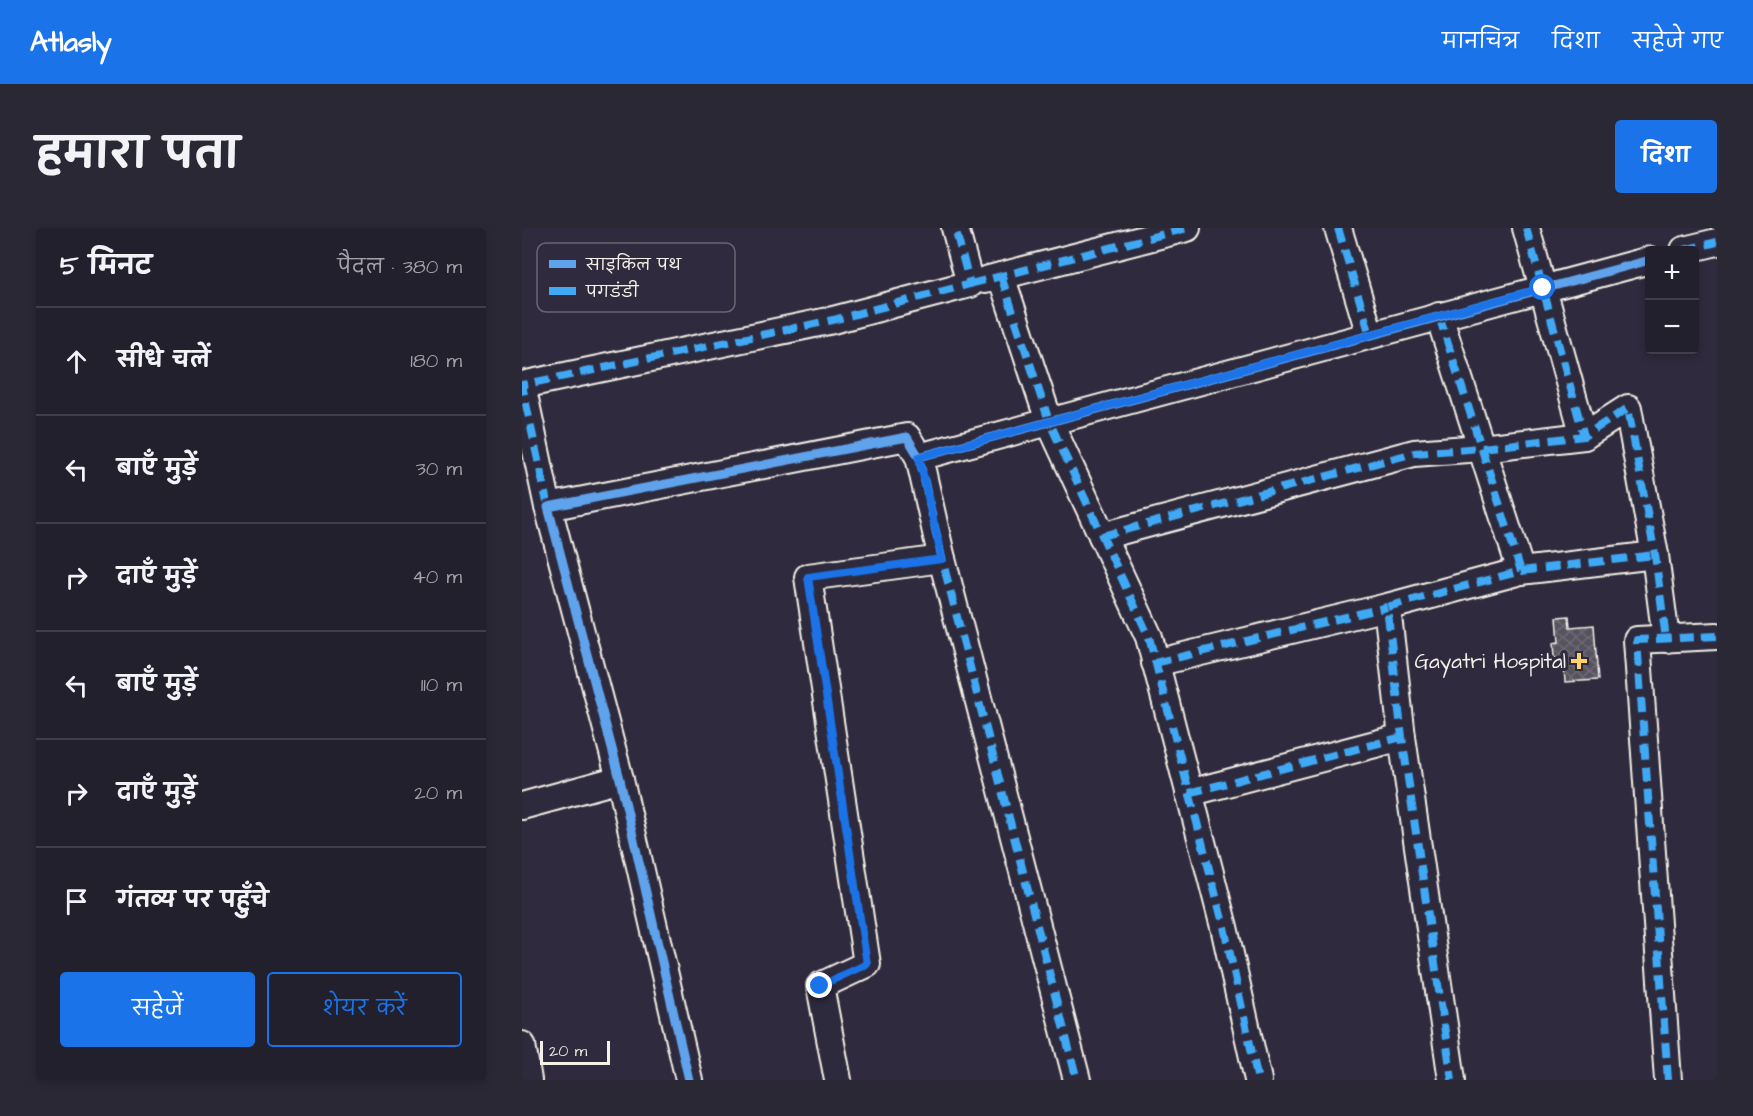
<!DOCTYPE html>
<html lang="hi">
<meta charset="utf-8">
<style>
:root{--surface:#23202e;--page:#2b2836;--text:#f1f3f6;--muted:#a3a3aa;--line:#403e4a;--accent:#1a73e8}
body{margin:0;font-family:"Architects Daughter","Playpen Sans Deva",sans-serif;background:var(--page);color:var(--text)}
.controls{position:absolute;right:18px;top:18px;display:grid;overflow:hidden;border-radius:6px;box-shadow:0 3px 9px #0003}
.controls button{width:54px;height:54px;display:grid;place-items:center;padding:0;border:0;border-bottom:2px solid var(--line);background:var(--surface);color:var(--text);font:30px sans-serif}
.scale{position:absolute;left:18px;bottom:15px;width:70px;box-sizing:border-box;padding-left:6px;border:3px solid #f4f1e8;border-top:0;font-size:16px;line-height:21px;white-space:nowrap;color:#f4f1e8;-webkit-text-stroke:4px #2f2a3d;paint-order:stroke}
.stop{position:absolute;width:18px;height:18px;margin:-14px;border:4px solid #1a73e8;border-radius:50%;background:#fff}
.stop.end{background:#1a73e8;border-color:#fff;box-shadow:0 2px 6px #0008}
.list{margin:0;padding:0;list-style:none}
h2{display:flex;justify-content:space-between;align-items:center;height:78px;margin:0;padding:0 24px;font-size:26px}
h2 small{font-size:20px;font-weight:400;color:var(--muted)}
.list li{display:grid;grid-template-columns:39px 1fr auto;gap:18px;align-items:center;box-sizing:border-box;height:108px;padding:0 24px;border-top:2px solid var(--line)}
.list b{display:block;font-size:22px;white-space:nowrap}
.list em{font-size:20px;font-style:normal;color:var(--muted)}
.actions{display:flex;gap:12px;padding:18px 24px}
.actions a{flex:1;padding:14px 0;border:2px solid var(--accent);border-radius:6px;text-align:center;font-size:21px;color:var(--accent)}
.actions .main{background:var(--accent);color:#fff}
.icon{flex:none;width:33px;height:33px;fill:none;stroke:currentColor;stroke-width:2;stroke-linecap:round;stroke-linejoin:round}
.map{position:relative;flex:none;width:1195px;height:852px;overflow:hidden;border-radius:6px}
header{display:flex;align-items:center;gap:36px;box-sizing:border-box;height:84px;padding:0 30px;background:var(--accent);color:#fff}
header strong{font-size:28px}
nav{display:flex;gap:33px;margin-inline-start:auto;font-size:21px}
.intro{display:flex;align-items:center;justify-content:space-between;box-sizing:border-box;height:144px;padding:0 36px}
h1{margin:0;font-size:42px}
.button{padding:15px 27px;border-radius:6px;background:var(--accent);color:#fff;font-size:21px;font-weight:700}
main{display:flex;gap:36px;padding:0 36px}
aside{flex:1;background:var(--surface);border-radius:6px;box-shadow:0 3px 9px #0003}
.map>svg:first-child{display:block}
.building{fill:url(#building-cross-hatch);stroke:#f4f1e8;stroke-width:1.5}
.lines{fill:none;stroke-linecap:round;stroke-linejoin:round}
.minor-casing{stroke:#f4f1e8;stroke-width:30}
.minor{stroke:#2f2a3d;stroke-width:26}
.quiet{stroke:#3fa9f5;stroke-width:8;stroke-dasharray:15 8;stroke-linecap:butt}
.cycleway-casing{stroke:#2f2a3d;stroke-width:13}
.cycleway{stroke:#60a3ed;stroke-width:9}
.route{stroke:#1a73e8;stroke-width:8}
.poi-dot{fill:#ffd166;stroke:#2f2a3d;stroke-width:2}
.labels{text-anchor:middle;stroke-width:6;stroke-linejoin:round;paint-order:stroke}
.poi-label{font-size:21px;fill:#f4f1e8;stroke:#2f2a3d;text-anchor:end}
.key{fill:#2f2a3d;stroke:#6a6670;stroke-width:1.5}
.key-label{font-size:16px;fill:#f4f1e8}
</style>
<header>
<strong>Atlasly</strong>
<nav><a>मानचित्र</a><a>दिशा</a><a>सहेजे गए</a></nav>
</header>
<div class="intro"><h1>हमारा पता</h1><a class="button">दिशा</a></div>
<main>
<aside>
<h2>5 मिनट<small>पैदल · 380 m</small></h2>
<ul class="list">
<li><svg class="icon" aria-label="ahead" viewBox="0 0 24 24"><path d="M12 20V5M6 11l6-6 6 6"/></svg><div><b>सीधे चलें</b></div><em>180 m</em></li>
<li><svg class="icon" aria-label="left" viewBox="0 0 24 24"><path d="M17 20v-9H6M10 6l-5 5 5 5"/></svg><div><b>बाएँ मुड़ें</b></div><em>30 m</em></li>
<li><svg class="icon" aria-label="right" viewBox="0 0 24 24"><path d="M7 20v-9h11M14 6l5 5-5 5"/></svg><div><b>दाएँ मुड़ें</b></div><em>40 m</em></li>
<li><svg class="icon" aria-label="left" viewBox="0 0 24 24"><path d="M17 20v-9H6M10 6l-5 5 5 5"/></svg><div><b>बाएँ मुड़ें</b></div><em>110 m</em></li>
<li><svg class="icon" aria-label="right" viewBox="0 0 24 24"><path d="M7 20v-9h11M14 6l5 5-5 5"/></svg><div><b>दाएँ मुड़ें</b></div><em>20 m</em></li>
<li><svg class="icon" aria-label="arrive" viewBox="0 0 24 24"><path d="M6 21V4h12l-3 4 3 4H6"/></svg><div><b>गंतव्य पर पहुँचे</b></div></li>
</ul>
<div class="actions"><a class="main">सहेजें</a><a>शेयर करें</a></div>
</aside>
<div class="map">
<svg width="1195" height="852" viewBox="0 0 1195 852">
<defs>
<pattern id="building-cross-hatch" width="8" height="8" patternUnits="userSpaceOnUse" patternTransform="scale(1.5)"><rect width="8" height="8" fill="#56525f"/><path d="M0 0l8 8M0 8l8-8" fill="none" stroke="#6f6b76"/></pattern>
</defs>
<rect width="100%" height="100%" fill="#2f2a3d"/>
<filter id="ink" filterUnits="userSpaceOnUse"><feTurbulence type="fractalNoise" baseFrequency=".0167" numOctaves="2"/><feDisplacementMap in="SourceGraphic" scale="12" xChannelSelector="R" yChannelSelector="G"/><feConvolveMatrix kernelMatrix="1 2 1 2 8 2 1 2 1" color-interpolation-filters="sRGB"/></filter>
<g filter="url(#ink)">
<polygon class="building" points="1047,388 1048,399 1072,397 1076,452 1043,454 1042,440 1035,441 1034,430 1032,430 1031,415 1037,414 1035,389"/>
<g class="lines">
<defs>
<g id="minor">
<polyline points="816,0 848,107"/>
<polyline points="1004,0 1062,208"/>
<polyline points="1162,22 1195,14"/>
<polyline points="479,48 527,193 627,409 702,699 736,852"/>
<polyline points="463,52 665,0"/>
<polyline points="917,88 999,343 865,379 880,509 930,852"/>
<polyline points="397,229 420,331 555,852"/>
<polyline points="26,279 0,157 311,92 448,56 433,0"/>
<polyline points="580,308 892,225 959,220 1062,208 1106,180 1133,327 1144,411"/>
<polyline points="999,343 1133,327"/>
<polyline points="633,435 865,379"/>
<polyline points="667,565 880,509"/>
<polyline points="0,578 98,551"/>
<polyline points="0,817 6,852"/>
<polyline points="167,852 98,551 26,279 385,209 397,229 1128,32"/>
<polyline points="316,852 298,758 345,736 286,349 420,331"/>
<polyline points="1146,852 1115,412 1195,408"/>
</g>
</defs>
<use href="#minor" class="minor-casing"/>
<use href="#minor" class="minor"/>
<g class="quiet">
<polyline points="816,0 848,107"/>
<polyline points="1004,0 1062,208"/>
<polyline points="1162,22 1195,14"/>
<polyline points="479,48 527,193 627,409 702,699 736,852"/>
<polyline points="448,56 665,0"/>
<polyline points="917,88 999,343 865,379 880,509 930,852"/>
<polyline points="397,229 420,331 555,852"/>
<polyline points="26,279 0,157 311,92 448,56 433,0"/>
<polyline points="580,308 892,225 959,220 1062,208 1106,180 1133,327 1144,411"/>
<polyline points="999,343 1133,327"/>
<polyline points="633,435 865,379"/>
<polyline points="667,565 880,509"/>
<polyline points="1146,852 1115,412 1195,408"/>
</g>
<defs>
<polyline id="cycleway" points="167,852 98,551 26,279 385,209 397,229 1128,32"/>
</defs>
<use href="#cycleway" class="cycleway-casing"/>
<use href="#cycleway" class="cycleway"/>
</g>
</g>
<g class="lines" filter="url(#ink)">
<polyline class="route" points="298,758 345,736 286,349 420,331 397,229 1021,60"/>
</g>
<path class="poi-dot" d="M1054 424h6v6h6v6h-6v6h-6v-6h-6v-6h6z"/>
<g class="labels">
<g class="poi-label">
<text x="1044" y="440">Gayatri Hospital</text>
</g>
</g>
<rect x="15" y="15" width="198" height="69" rx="9" class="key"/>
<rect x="27" y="32" width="27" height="8" fill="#60a3ed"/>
<rect x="27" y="59" width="27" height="8" fill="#3fa9f5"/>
<g class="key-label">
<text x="64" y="42">साइकिल पथ</text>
<text x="64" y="69">पगडंडी</text>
</g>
</svg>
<div class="controls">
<button>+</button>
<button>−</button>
</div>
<div class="scale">20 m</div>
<div class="stop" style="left:1021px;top:60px"></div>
<div class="stop end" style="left:298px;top:758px"></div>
</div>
</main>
